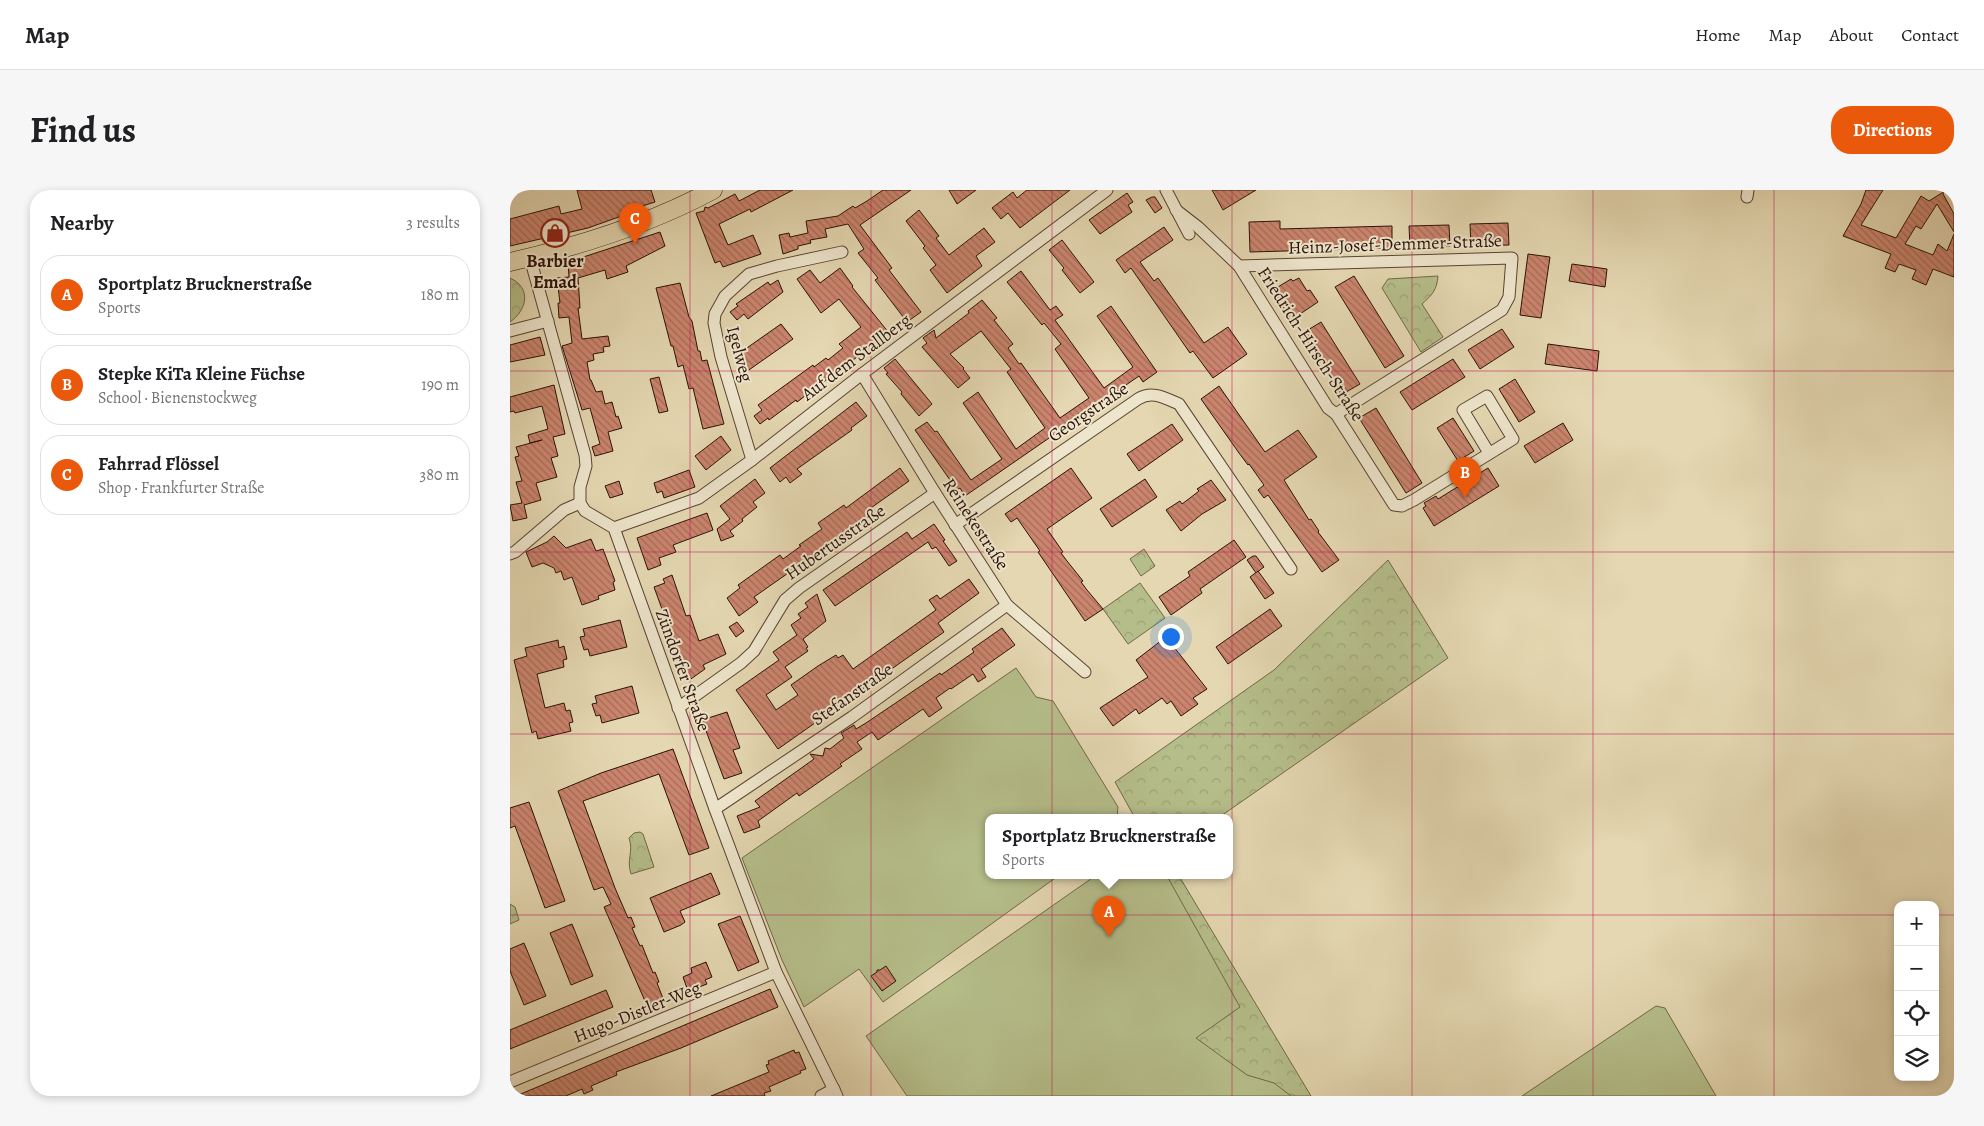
<!DOCTYPE html>
<meta charset="utf-8">
<style>
:root{--surface:#fff;--page:#f6f6f6;--text:#202124;--muted:#757577;--line:#e0e0e0;--accent:#ea580c}
body{margin:0;font-family:Alegreya,serif;background:var(--page);color:var(--text)}
.controls{position:absolute;right:15px;bottom:15px;display:grid;overflow:hidden;border-radius:10px;box-shadow:0 2px 8px #0003}
.controls button{width:45px;height:45px;display:grid;place-items:center;padding:0;border:0;border-bottom:1px solid var(--line);background:var(--surface);color:var(--text);font:25px sans-serif}
.you{position:absolute;left:660px;top:446px;width:18px;height:18px;margin:-12px;border:4px solid #fff;border-radius:50%;background:#1a73e8;box-shadow:0 0 0 8px #1a73e833}
.badge{display:grid;place-items:center;width:32px;height:32px;border-radius:50%;background:var(--accent);color:#fff;font-size:16px;font-weight:700}
.pin{position:absolute;translate:-50% -41px;filter:drop-shadow(0 1px 2px #0008)}
.pin::after{content:'';position:absolute;top:26px;width:18px;height:15px;background:inherit;clip-path:polygon(0 0,100% 0,50% 100%)}
.popup{position:absolute;left:475px;top:624px;width:248px;height:65px;box-sizing:border-box;display:grid;place-content:center;border-radius:10px;background:var(--surface);filter:drop-shadow(0 1px 4px #0005);font-size:16px;white-space:nowrap;color:var(--muted)}
.popup b{font-size:19px;color:var(--text)}
.popup::after{content:'';position:absolute;left:50%;top:100%;margin-left:-10px;border:10px solid transparent;border-top-color:var(--surface)}
.list{margin:0;padding:0;list-style:none}
h2{display:flex;justify-content:space-between;align-items:center;height:65px;margin:0;padding:0 20px;font-size:21px}
h2 small{font-size:16px;font-weight:400;color:var(--muted)}
.list li{display:grid;grid-template-columns:32px 1fr auto;gap:15px;align-items:center;box-sizing:border-box;height:80px;margin:0 10px 10px;padding:0 10px;border:1px solid var(--line);border-radius:20px}
.list b{display:block;font-size:19px;white-space:nowrap}
.list p{margin:0;font-size:16px;white-space:nowrap;color:var(--muted)}
.list em{font-size:16px;font-style:normal;color:var(--muted)}
.icon{flex:none;width:28px;height:28px;fill:none;stroke:currentColor;stroke-width:2;stroke-linecap:round;stroke-linejoin:round}
.map{position:relative;flex:none;width:1444px;height:906px;overflow:hidden;border-radius:20px}
header{display:flex;align-items:center;gap:30px;box-sizing:border-box;height:70px;padding:0 25px;background:var(--surface);border-bottom:1px solid var(--line)}
header strong{font-size:24px}
nav{display:flex;gap:28px;margin-inline-start:auto;font-size:18px}
.intro{display:flex;align-items:center;justify-content:space-between;box-sizing:border-box;height:120px;padding:0 30px}
h1{margin:0;font-size:35px}
.button{padding:12px 22px;border-radius:20px;background:var(--accent);color:#fff;font-size:18px;font-weight:700}
main{display:flex;gap:30px;padding:0 30px}
aside{flex:1;background:var(--surface);border-radius:20px;box-shadow:0 2px 8px #0003}
.map>svg:first-child{display:block}
.green{fill:#b5be8a;stroke:#706849}
.forest{fill:url(#forest-crowns);stroke:#706849}
.building{fill:url(#building-back-hatch);stroke:#2c1208}
.lines{fill:none;stroke-linecap:round;stroke-linejoin:round}
.street-casing{stroke:#5a4332;stroke-width:13}
.primary-casing{stroke:#2c1208;stroke-width:19}
.street{stroke:#ede5cc;stroke-width:11}
.primary{stroke:#e4d7b1;stroke-width:18}
.grid{fill:none;stroke:#c2185b;stroke-width:1;stroke-opacity:0.55}
.labels{text-anchor:middle;stroke-width:4;stroke-linejoin:round;paint-order:stroke}
.street-label{font-size:18px;fill:#2c1208;stroke:#ede5cc}
.poi-label{font-size:18px;font-weight:bold;fill:#2c1208;stroke:#ede5cc}
</style>
<header>
<strong>Map</strong>
<nav><a>Home</a><a>Map</a><a>About</a><a>Contact</a></nav>
</header>
<div class="intro"><h1>Find us</h1><a class="button">Directions</a></div>
<main>
<aside>
<h2>Nearby<small>3 results</small></h2>
<ul class="list">
<li><span class="badge">A</span><div><b>Sportplatz Brucknerstraße</b><p>Sports</p></div><em>180 m</em></li>
<li><span class="badge">B</span><div><b>Stepke KiTa Kleine Füchse</b><p>School · Bienenstockweg</p></div><em>190 m</em></li>
<li><span class="badge">C</span><div><b>Fahrrad Flössel</b><p>Shop · Frankfurter Straße</p></div><em>380 m</em></li>
</ul>
</aside>
<div class="map">
<svg width="1444" height="906" viewBox="0 0 1444 906">
<defs>
<pattern id="forest-crowns" width="20" height="18" patternUnits="userSpaceOnUse" patternTransform="scale(1.25)"><rect width="20" height="18" fill="#b5be8a"/><path d="M2 6a3 3 0 1 1 6 0M12 15a3 3 0 1 1 6 0" fill="none" stroke="#9ca276"/></pattern>
<pattern id="building-back-hatch" width="6" height="6" patternUnits="userSpaceOnUse" patternTransform="scale(1.25)"><rect width="6" height="6" fill="#cb856e"/><path d="M-1 5l2 2M0 0l6 6M5-1l2 2" fill="none" stroke="#a56b58"/></pattern>
</defs>
<rect width="100%" height="100%" fill="#e4d7b1"/>
<filter id="stains"><feTurbulence type="fractalNoise" baseFrequency=".004" numOctaves="4"/><feColorMatrix values="0 0 0 0 .2 0 0 0 0 .09 0 0 0 0 .02 0 0 0 .5 -.17"/></filter>
<radialGradient id="worn" r=".72"><stop offset=".6" stop-color="#630" stop-opacity="0"/><stop offset="1" stop-color="#630" stop-opacity=".3"/></radialGradient>
<g class="green">
<polygon points="506,478 526,507 543,511 608,617 607,628 479,628 479,686 548,686 373,812 349,779 294,817 272,770 232,668"/>
<polygon points="585,686 662,686 799,906 397,906 356,846"/>
<polygon points="1146,816 1155,818 1206,906 1012,906"/>
</g>
<g class="forest">
<path d="M928,86C927,100 922,105 912,114L933,147L911,162L872,98L878,89Z"/>
<path d="M0,88C22,98 17,120 0,132Z"/>
<polygon points="634,359 645,376 631,386 620,369"/>
<polygon points="878,370 938,468 708,628 625,628 605,592 764,480"/>
<polygon points="630,393 655,428 618,454 593,419"/>
<path d="M130,642L133,644L144,677L121,684C116,669 124,662 119,648L124,643Z"/>
<polygon points="657,686 669,686 801,906 781,906 764,893 737,885 686,848 730,817"/>
<polygon points="0,714 5,717 9,730 0,734"/>
</g>
<g class="building">
<polygon points="67,0 141,0 145,12 116,21 117,24 78,38 0,56 0,29 49,16 51,24 72,19"/>
<polygon points="250,0 283,0 241,22 240,19 209,34 218,55 243,45 251,64 213,77 210,71 205,73 186,23 194,21 195,17 198,18 225,4 229,11"/>
<polygon points="373,0 401,0 350,35 382,78 379,80 411,122 397,132 365,90 368,88 348,63 354,59 338,34 315,39 317,47 300,50 301,53 288,56 288,59 273,64 269,45 279,43 280,47 298,43 296,31 328,26 343,16 345,18 357,11"/>
<polygon points="439,0 466,0 447,14"/>
<polygon points="517,0 560,0 510,38 498,23 491,29 482,18 503,2 507,8"/>
<polygon points="702,0 746,0 713,20"/>
<polygon points="1356,0 1373,0 1351,35 1386,48 1411,6 1419,11 1435,1 1433,4 1444,24 1444,42 1427,14 1411,39 1406,36 1395,54 1423,65 1428,54 1437,61 1444,44 1444,87 1423,79 1416,95 1402,89 1406,80 1389,74 1385,82 1375,78 1381,64 1333,46 1351,14"/>
<polygon points="617,3 623,12 618,15 622,22 590,44 579,30"/>
<polygon points="642,7 645,7 652,18 645,23 636,10"/>
<polygon points="409,20 429,46 426,48 439,65 474,38 485,52 466,66 472,76 437,103 420,80 426,75 413,58 415,56 396,31"/>
<polygon points="770,31 770,39 882,36 882,58 740,62 739,32"/>
<polygon points="998,33 999,55 961,56 960,34"/>
<polygon points="939,35 940,56 900,57 899,36"/>
<polygon points="654,37 663,50 630,72 644,91 648,88 694,153 718,137 737,164 703,188 683,161 680,163 621,78 615,83 606,70"/>
<polygon points="150,42 155,56 116,76 118,82 97,89 95,80 68,88 70,118 68,118 72,149 98,146 100,156 93,157 94,162 83,164 84,170 77,172 80,190 81,190 86,202 92,201 95,214 102,212 106,227 108,226 112,238 98,242 103,261 85,266 82,257 90,254 80,218 72,220 52,156 62,153 59,127 49,128 48,113 50,113 47,88 59,87 58,72"/>
<polygon points="552,50 584,92 570,103 552,80 554,78 539,60"/>
<polygon points="1018,64 1040,67 1031,128 1010,125"/>
<polygon points="1062,74 1097,79 1095,97 1059,91"/>
<polygon points="330,78 343,96 342,97 379,143 287,212 286,210 259,230 258,228 250,234 244,226 252,220 248,215 303,175 304,177 316,168 318,170 333,158 329,154 351,137 329,109 311,123 287,89 300,80 310,93"/>
<polygon points="511,81 540,120 546,116 553,125 545,130 594,198 623,177 587,126 601,116 647,182 633,192 629,186 455,306 450,298 447,300 405,240 417,232 425,242 427,241 461,290 492,269 453,213 468,202 506,259 535,238 497,182 501,179 471,141 440,164 454,178 453,179 460,188 448,198 412,157 417,153 413,148 424,140 426,148 459,123 458,121 472,110 487,128 484,130 503,154 498,158 509,174 511,173 550,228 579,208 545,159 551,154 534,133 532,135 497,92"/>
<polygon points="844,86 894,166 875,178 825,97"/>
<polygon points="789,88 797,101 800,100 808,112 781,130 763,100 781,89 783,91"/>
<polygon points="268,90 273,102 238,129 234,124 227,130 220,122 228,116 226,114 258,92 260,95"/>
<polygon points="170,93 179,127 182,131 188,161 190,161 192,171 197,170 214,234 193,239 183,198 179,199 173,175 168,177 163,156 161,156 146,98"/>
<polygon points="811,132 850,194 831,205 793,143"/>
<polygon points="271,134 283,149 236,182 224,167"/>
<polygon points="992,139 1004,157 970,179 958,160"/>
<polygon points="30,147 35,165 0,172 0,155"/>
<polygon points="1038,154 1089,161 1087,181 1035,174"/>
<polygon points="385,169 422,214 409,226 391,204 392,202 376,184 378,183 374,178"/>
<polygon points="943,169 955,187 902,220 890,202"/>
<polygon points="149,187 158,221 149,223 140,189"/>
<polygon points="1005,189 1025,222 1009,232 989,199"/>
<polygon points="44,195 55,244 43,247 48,266 41,268 47,287 26,293 31,310 14,315 17,328 3,331 0,315 12,313 6,292 12,291 5,267 9,266 6,257 32,250 20,253 18,245 38,239 32,216 5,223 4,221 0,222 0,207"/>
<polygon points="709,196 755,262 788,240 807,267 774,290 799,330 801,329 809,341 808,342 829,370 812,382 758,305 754,308 748,300 754,295 739,274 738,275 729,263 691,209"/>
<polygon points="346,212 357,226 341,238 342,240 287,279 292,284 280,293 276,287 270,292 260,278"/>
<polygon points="866,218 912,293 896,303 849,228"/>
<polygon points="943,228 964,261 948,271 927,238"/>
<polygon points="1053,233 1063,250 1025,273 1014,256"/>
<polygon points="662,234 673,250 629,281 617,264"/>
<polygon points="211,246 221,260 196,280 185,266"/>
<polygon points="390,278 399,291 358,320 361,325 244,407 248,412 229,426 217,408 230,398 228,395 270,365 273,369 291,356 289,355 312,339 308,333 334,315 336,318"/>
<polygon points="561,278 582,308 537,339 553,362 551,363 557,371 573,391 571,392 577,400 593,419 575,431 528,362 530,361 507,328 501,332 495,324"/>
<polygon points="978,278 989,296 924,336 913,318 916,316 914,313 926,306 928,309"/>
<polygon points="179,280 185,297 154,308 152,301 147,303 144,293"/>
<polygon points="245,289 255,303 243,312 247,317 232,329 233,331 220,341 224,346 211,351 207,339 220,329 210,316"/>
<polygon points="635,289 647,307 602,337 590,319"/>
<polygon points="701,290 716,310 692,324 671,341 656,320 670,311 672,314 680,308 689,301 687,299"/>
<polygon points="109,291 113,304 100,308 95,296"/>
<polygon points="197,323 203,340 163,355 166,362 149,368 151,375 138,380 127,348"/>
<polygon points="424,334 435,350 433,351 447,371 439,376 426,357 422,359 418,352 325,416 313,400 397,342 402,349"/>
<polygon points="44,346 56,358 81,349 86,361 93,359 105,391 103,392 105,400 88,406 89,409 72,415 62,387 54,390 51,381 46,383 44,378 33,373 22,377 16,362 37,352"/>
<polygon points="724,350 736,367 690,399 692,403 661,425 649,407 680,386 678,382"/>
<polygon points="743,366 746,366 754,377 746,383 737,370"/>
<polygon points="748,381 764,403 755,409 740,387"/>
<polygon points="162,385 176,426 180,425 189,451 208,444 216,464 193,475 195,479 178,491 144,397 155,393 153,389"/>
<polygon points="459,389 469,403 428,433 434,442 268,559 226,500 269,470 263,462 287,445 281,435 291,428 288,424 298,417 295,413 307,404 316,431 293,449 298,457 296,458 298,461 275,477 282,487 256,505 266,520 288,505 281,495 308,476 326,465 328,468 333,465 343,479 426,420 419,410 427,405 430,409"/>
<polygon points="760,419 772,436 718,474 706,457"/>
<polygon points="110,430 117,457 80,466 78,459 74,460 70,447 75,446 73,439"/>
<polygon points="227,432 234,441 226,447 219,437"/>
<polygon points="492,438 505,455 471,479 476,487 468,492 463,484 441,499 440,498 426,508 432,518 419,527 413,519 368,550 362,542 347,552 352,559 330,574 332,576 289,606 287,603 248,631 250,637 234,643 227,626 250,617 245,611 304,569 300,564 313,566 315,558 320,559 334,548 331,543 344,535 346,539 356,533 430,483 431,485 464,462 462,459"/>
<polygon points="656,447 697,499 683,508 688,514 671,526 661,511 657,514 652,508 629,524 626,519 603,536 590,518 638,487 626,470"/>
<polygon points="48,450 49,458 54,456 57,469 53,470 54,477 27,484 35,518 54,513 56,521 60,520 63,532 59,533 61,541 28,549 26,541 22,543 4,470 17,466 15,458"/>
<polygon points="122,496 129,523 92,533 90,525 86,526 82,514 87,513 85,506"/>
<polygon points="217,522 230,558 223,560 232,583 214,589 192,530"/>
<polygon points="163,559 199,658 179,665 149,584 73,611 105,698 118,728 121,727 125,737 122,738 130,756 132,755 143,783 145,782 149,792 147,793 154,811 138,818 94,717 101,714 93,697 84,700 48,601 91,583"/>
<polygon points="19,612 55,711 35,718 5,636 0,638 0,618"/>
<polygon points="201,683 210,704 170,721 175,732 171,735 154,742 140,708"/>
<polygon points="230,726 249,772 228,781 208,734"/>
<polygon points="62,734 83,786 61,795 40,743"/>
<polygon points="14,753 36,806 14,815 0,781 0,759"/>
<polygon points="196,772 202,787 195,790 197,794 178,801 173,787 182,783 181,778"/>
<polygon points="376,776 386,791 372,801 361,786 367,782 367,780 370,780"/>
<polygon points="260,799 268,817 171,858 106,882 107,885 81,896 83,900 74,904 72,899 56,906 6,906"/>
<polygon points="96,800 103,817 0,859 0,840"/>
<polygon points="284,860 285,863 289,862 296,879 290,881 291,883 259,897 261,901 254,903 255,906 201,906 259,882 256,875 259,874 258,871"/>
</g>
<g class="lines">
<defs>
<g id="street">
<polyline points="656,0 679,44"/>
<polyline points="1237,7 1238,0"/>
<polyline points="666,20 688,37 729,76 818,218 826,224 884,315 892,316 904,310 1003,249 977,206 953,220 979,263"/>
<polyline points="20,68 75,265 76,276 70,297 70,313 75,321 104,338 205,619 266,782 327,906"/>
<polyline points="729,76 1002,68 999,107 992,120 826,224"/>
<polyline points="0,141 38,131"/>
<polyline points="352,184 425,303 497,415 575,482"/>
<polyline points="242,270 211,167 204,133 205,124 215,106 239,84 267,76 332,62"/>
<path d="M445,335L628,209C642,200 655,208 669,214L781,379"/>
<polyline points="104,338 189,308 242,270 352,184 597,0"/>
<polyline points="0,364 5,362 54,320 70,313"/>
<polyline points="168,518 231,473 244,461 275,410 289,398 425,303"/>
<polyline points="205,619 342,527 497,415"/>
<polyline points="0,892 266,782"/>
<polyline points="311,906 324,899"/>
</g>
<path id="primary" d="M0,72C70,56 140,34 203,0"/>
</defs>
<use href="#street" class="street-casing"/>
<use href="#primary" class="primary-casing"/>
<use href="#street" class="street"/>
<use href="#primary" class="primary"/>
</g>
<path class="grid" d="M180,0V906M361,0V906M542,0V906M722,0V906M902,0V906M1083,0V906M1264,0V906M0,181H1444M0,362H1444M0,544H1444M0,725H1388M1425,725H1444"/>
<defs>
<symbol id="shop-ring" viewBox="-11 -11 22 22"><circle r="9.5" fill="#ede5cc" stroke="#8f2418" stroke-width="1.5"/><path d="M-5-2.5h2.3a2.7 3.5 0 0 1 5.4 0H5L5.5 6h-11ZM-1.5-2.5h3a1.5 2.3 0 0 0-3 0Z" fill="#8f2418"/></symbol>
</defs>
<g fill-rule="evenodd">
<use href="#shop-ring" x="29" y="27" width="32" height="32"/>
</g>
<g class="labels">
<g class="street-label">
<text transform="translate(885 54) rotate(-2)" y="6">Heinz-Josef-Demmer-Straße</text>
<text transform="translate(801 154) rotate(57)" y="6">Friedrich-Hirsch-Straße</text>
<text transform="translate(230 164) rotate(75)" y="6">Igelweg</text>
<text transform="translate(346 167) rotate(-37)" y="6">Auf dem Stallberg</text>
<text transform="translate(578 222) rotate(-34)" y="6">Georgstraße</text>
<text transform="translate(466 334) rotate(57)" y="6">Reinekestraße</text>
<text transform="translate(325 352) rotate(-35)" y="6">Hubertusstraße</text>
<text transform="translate(173 480) rotate(70)" y="6">Zündorfer Straße</text>
<text transform="translate(342 504) rotate(-35)" y="6">Stefanstraße</text>
<text transform="translate(127 822) rotate(-22)" y="6">Hugo-Distler-Weg</text>
</g>
<g class="poi-label">
<text x="45" y="77">Barbier<tspan x="45" dy="21">Emad</tspan></text>
</g>
</g>
<rect width="100%" height="100%" filter="url(#stains)"/>
<rect width="100%" height="100%" fill="url(#worn)"/>
</svg>
<div class="controls">
<button>+</button>
<button>−</button>
<button><svg class="icon" aria-label="locate" viewBox="0 0 24 24"><circle cx="12" cy="12" r="6"/><path d="M12 2v4M12 18v4M2 12h4M18 12h4"/></svg></button>
<button><svg class="icon" aria-label="layers" viewBox="0 0 24 24"><path d="M12 4l9 5-9 5-9-5zM3 14l9 5 9-5"/></svg></button>
</div>
<div class="you"></div>
<div class="pin badge" style="left:599px;top:747px">A</div>
<div class="popup"><b>Sportplatz Brucknerstraße</b>Sports</div>
<div class="pin badge" style="left:955px;top:308px">B</div>
<div class="pin badge" style="left:125px;top:54px">C</div>
</div>
</main>
